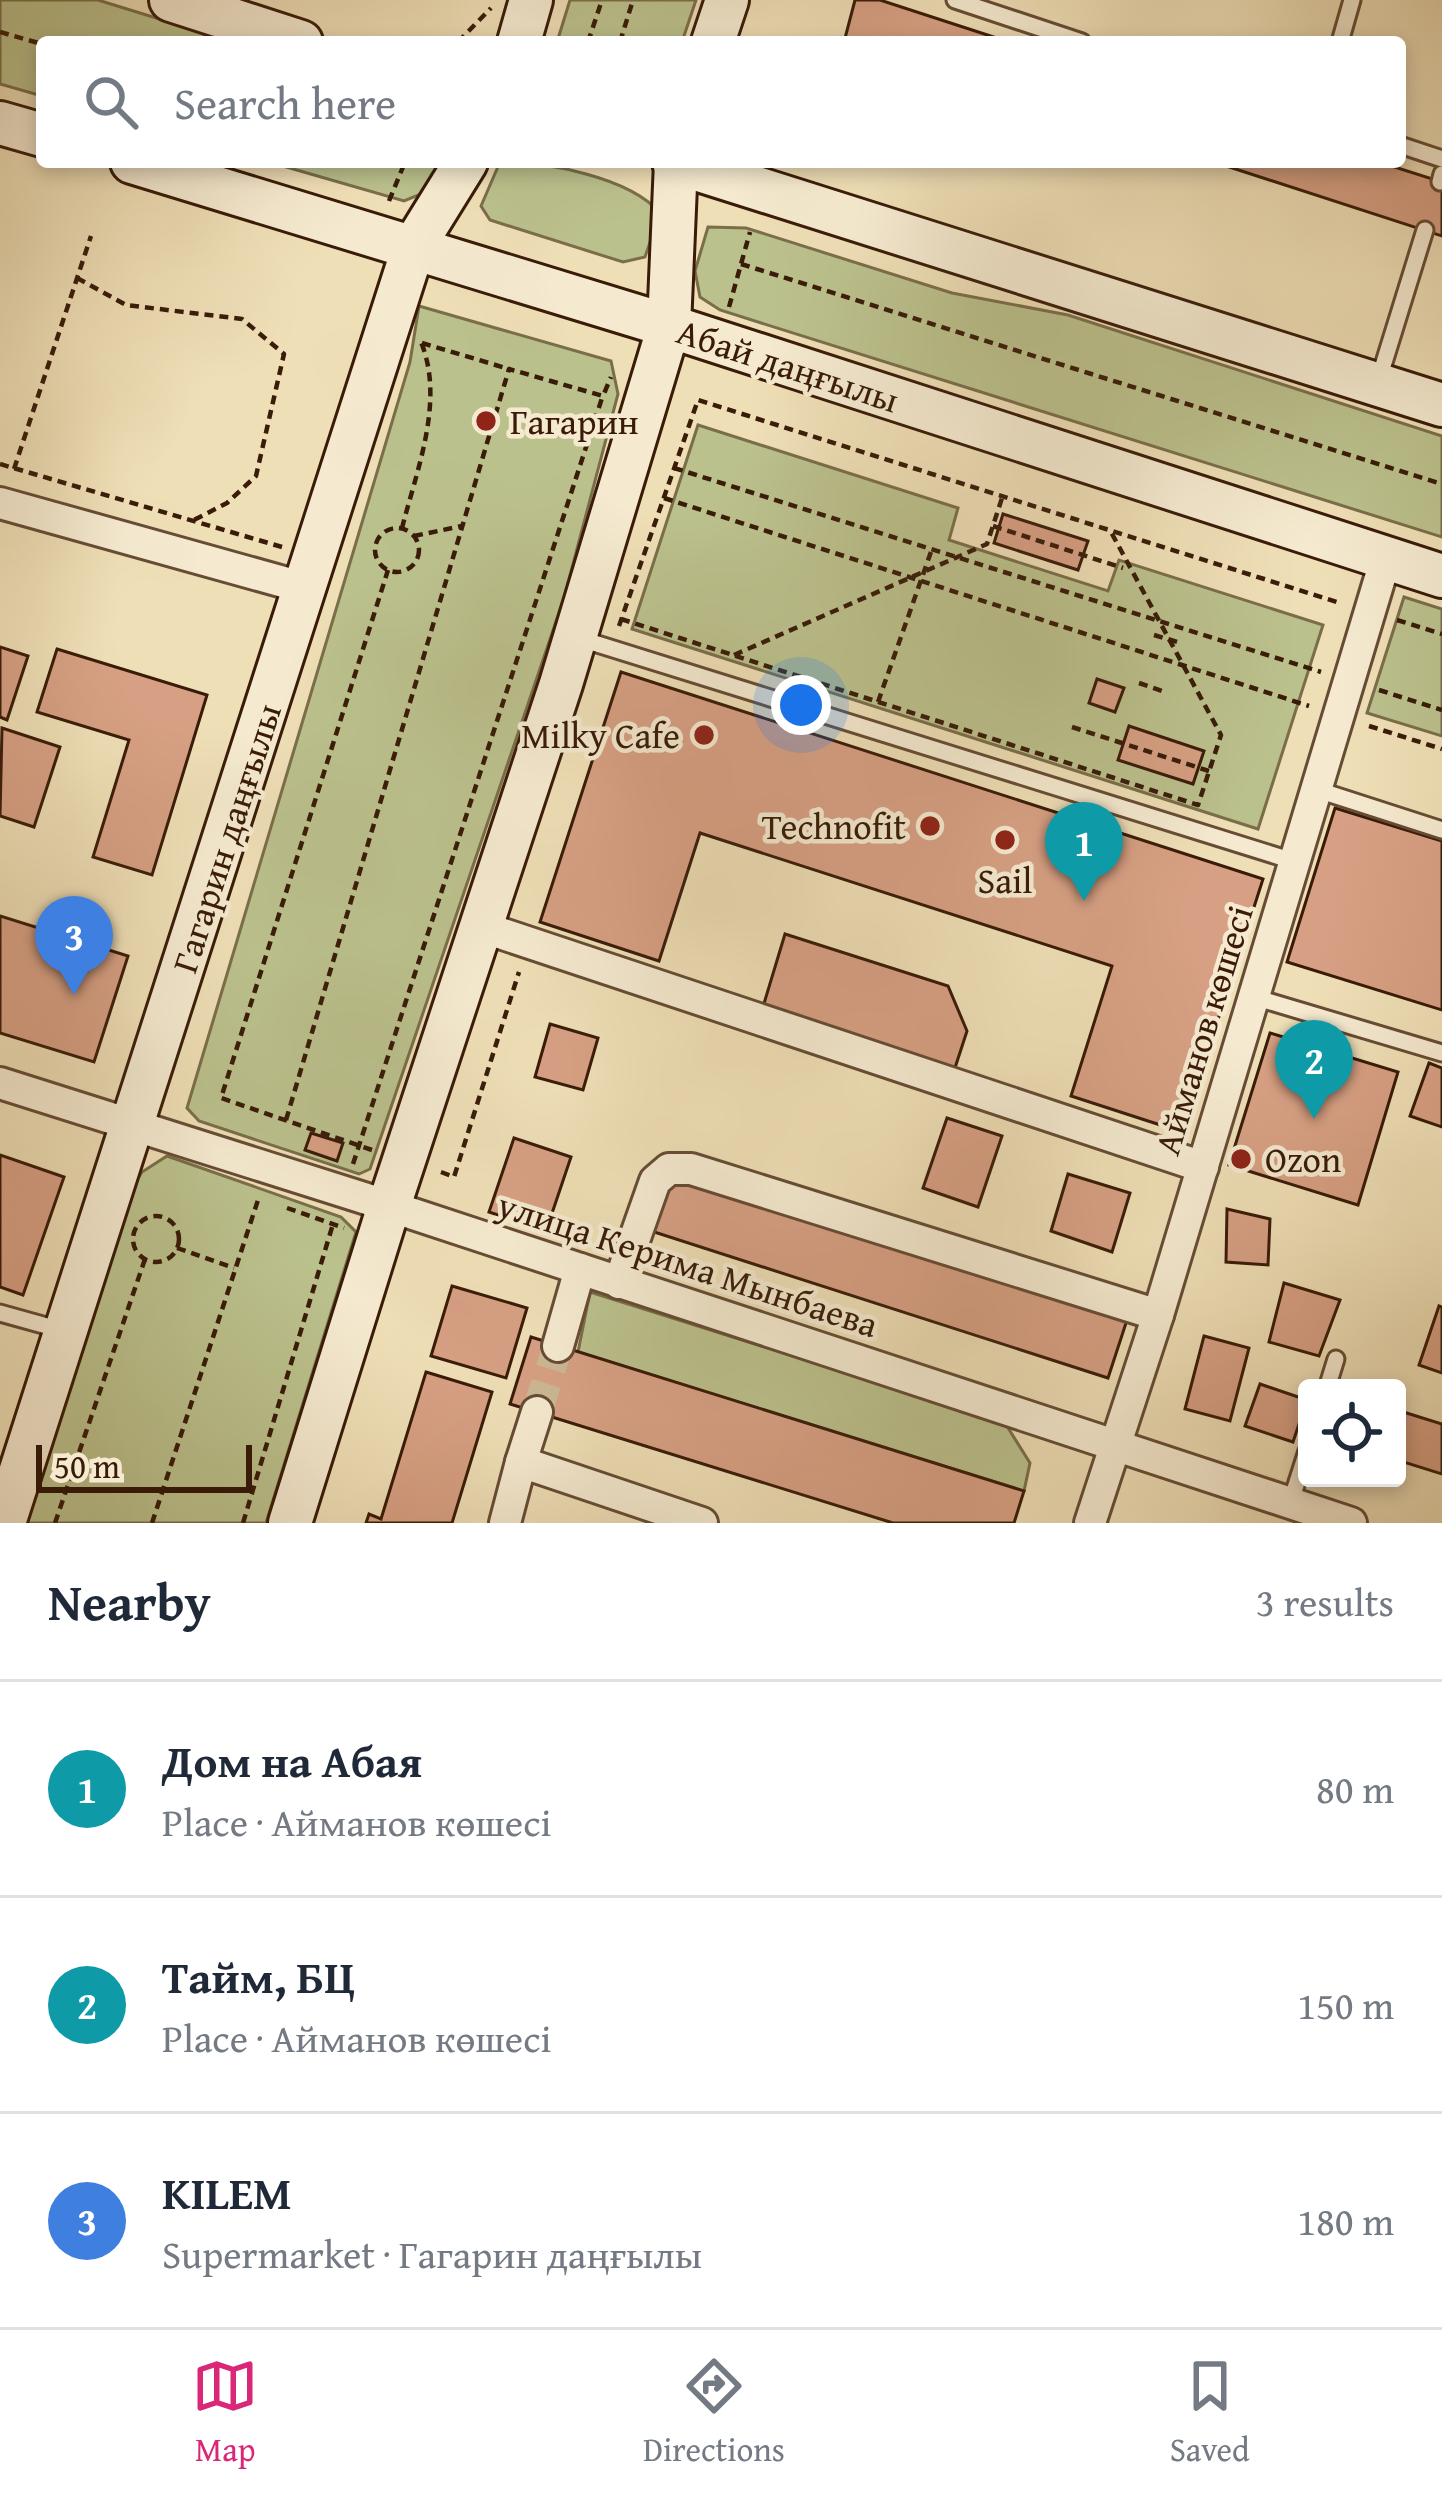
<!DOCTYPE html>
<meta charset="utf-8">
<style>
:root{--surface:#fff;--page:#f2f2f3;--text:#1f2937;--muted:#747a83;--line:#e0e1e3;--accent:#db2777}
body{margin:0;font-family:"Gentium Book Plus",serif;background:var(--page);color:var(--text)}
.controls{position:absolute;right:36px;bottom:36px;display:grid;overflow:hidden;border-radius:12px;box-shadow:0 6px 18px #0003}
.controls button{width:108px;height:108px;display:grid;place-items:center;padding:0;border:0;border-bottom:3px solid var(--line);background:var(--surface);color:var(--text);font:60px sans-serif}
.scale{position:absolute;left:36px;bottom:30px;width:216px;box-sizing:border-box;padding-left:12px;border:6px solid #391b08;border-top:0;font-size:33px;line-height:42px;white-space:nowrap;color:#391b08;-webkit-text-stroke:9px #f5ead0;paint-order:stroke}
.you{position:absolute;left:801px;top:705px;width:42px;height:42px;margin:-30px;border:9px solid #fff;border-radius:50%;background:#1a73e8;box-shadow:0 0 0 18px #1a73e833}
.badge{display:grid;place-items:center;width:78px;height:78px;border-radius:50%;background:var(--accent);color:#fff;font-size:39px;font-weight:700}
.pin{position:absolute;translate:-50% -99px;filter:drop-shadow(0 3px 6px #0008)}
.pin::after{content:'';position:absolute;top:63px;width:42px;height:36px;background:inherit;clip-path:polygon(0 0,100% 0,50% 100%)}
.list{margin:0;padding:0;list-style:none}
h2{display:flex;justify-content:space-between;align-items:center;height:156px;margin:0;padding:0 48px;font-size:51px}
h2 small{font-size:39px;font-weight:400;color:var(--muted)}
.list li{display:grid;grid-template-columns:78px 1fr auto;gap:36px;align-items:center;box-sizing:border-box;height:216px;padding:0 48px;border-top:3px solid var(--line)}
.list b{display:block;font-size:45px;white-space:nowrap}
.list p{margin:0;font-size:39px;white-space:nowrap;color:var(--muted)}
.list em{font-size:39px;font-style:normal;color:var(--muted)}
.icon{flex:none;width:66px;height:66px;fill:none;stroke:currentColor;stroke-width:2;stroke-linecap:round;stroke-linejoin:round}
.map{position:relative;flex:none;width:1442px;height:1523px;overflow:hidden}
.search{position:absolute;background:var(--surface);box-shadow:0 6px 18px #0003;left:36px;right:36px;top:36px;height:132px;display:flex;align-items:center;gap:30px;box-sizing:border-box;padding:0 42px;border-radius:12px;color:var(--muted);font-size:45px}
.sheet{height:804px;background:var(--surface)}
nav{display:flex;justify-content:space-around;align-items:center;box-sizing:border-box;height:168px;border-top:3px solid var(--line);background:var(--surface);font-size:33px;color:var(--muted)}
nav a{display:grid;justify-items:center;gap:6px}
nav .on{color:var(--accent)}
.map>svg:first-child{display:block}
.green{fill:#bbc18d;stroke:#7a6e4a;stroke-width:3}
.building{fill:#d7a084;stroke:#391b08;stroke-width:3}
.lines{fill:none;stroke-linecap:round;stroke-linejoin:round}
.street-tunnel{stroke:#cbb894;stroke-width:30;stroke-dasharray:30 15;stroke-linecap:butt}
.lane-casing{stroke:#664c34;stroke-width:21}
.street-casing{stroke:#664c34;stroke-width:36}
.secondary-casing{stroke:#391b08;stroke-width:48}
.path{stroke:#391b08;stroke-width:4.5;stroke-dasharray:9 6;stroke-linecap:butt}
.lane{stroke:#f5ead0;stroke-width:15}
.street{stroke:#f5ead0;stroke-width:30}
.secondary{stroke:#f5ead0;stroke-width:42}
.poi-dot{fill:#8f2418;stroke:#f5ead0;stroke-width:4.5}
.labels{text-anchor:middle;stroke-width:9;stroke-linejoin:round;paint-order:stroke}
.street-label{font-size:36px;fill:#391b08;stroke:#f5ead0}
.poi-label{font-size:36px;fill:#391b08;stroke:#f5ead0;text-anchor:start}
</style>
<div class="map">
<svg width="1442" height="1523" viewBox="0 0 1442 1523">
<rect width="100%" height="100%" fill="#efdfb7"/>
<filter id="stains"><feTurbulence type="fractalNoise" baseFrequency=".00167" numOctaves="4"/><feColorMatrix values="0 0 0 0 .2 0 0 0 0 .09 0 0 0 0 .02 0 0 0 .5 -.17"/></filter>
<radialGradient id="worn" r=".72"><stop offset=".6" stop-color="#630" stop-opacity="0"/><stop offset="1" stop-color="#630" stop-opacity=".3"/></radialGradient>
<g class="green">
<polygon points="0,0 98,0 234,42 42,42 42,96 0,84"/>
<polygon points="570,0 696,0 682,42 557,42"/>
<polygon points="269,162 444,162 426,192 404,201"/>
<path d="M500,162C547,162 629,177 660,213L645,257L623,262L490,220L481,206Z"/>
<polygon points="708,227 746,228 952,293 1068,315 1442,436 1442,537 720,310 700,297 695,271"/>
<polygon points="419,306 611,361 618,394 564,598 370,1169 359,1174 199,1121 187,1108 410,362"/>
<polygon points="698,425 958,508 949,540 1108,591 1119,560 1323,625 1258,829 632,629"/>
<polygon points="1404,597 1442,609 1442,736 1367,713"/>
<polygon points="167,1156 341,1217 356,1232 266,1523 24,1523 120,1207 142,1172"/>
<polygon points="590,1292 1005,1423 1030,1463 1024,1491 578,1352"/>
</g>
<g class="building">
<polygon points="855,0 880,0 1009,42 844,42"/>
<polygon points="1214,162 1379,162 1442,182 1442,236"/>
<polygon points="1003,514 1088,541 1078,570 994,543"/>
<polygon points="0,647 28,656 7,720 0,717"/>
<polygon points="57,649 207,695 152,875 93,857 129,740 37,712"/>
<polygon points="621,672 1263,879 1182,1132 1071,1096 1112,966 700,833 659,961 540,922"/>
<polygon points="1097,679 1124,688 1115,712 1089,703"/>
<polygon points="1129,726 1204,751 1193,784 1118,760"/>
<polygon points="2,728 60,747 34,827 0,816"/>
<polygon points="1335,808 1442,841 1442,1010 1287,962"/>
<polygon points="0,916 128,956 94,1062 0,1033"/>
<polygon points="785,934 948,986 967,1031 950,1083 759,1020"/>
<polygon points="550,1024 598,1038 583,1090 535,1077"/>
<polygon points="1270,1033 1398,1072 1358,1205 1229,1165"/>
<polygon points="1429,1063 1442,1068 1442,1127 1410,1116"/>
<polygon points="947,1118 1002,1136 978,1207 923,1188"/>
<polygon points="311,1133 343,1143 337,1161 305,1150"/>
<polygon points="514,1138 571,1157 546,1231 489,1212"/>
<polygon points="0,1155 64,1177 23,1295 0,1287"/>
<polygon points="667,1171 1127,1320 1108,1378 648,1230"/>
<polygon points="1068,1174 1130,1193 1112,1252 1051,1231"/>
<polygon points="1227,1209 1270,1219 1268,1265 1226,1262"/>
<polygon points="1284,1283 1340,1300 1319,1356 1269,1342"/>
<polygon points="452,1286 527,1308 506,1378 431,1356"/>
<polygon points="1439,1306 1442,1307 1442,1373 1419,1365"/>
<polygon points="1204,1336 1249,1348 1230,1421 1185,1409"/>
<polygon points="531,1337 1024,1491 1014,1523 893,1523 510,1404"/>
<polygon points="426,1372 492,1392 452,1523 366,1523 369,1514 381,1519"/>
<polygon points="1260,1384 1307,1400 1293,1442 1245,1426"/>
<polygon points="1397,1410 1442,1424 1442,1474 1397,1460"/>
</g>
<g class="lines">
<polyline class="street-tunnel" points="537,1412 558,1346"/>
<defs>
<g id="lane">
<polyline points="955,0 1082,42"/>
<polyline points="1340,42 1352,0"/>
<polyline points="1400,145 1442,159"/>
<polyline points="1440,182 1442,174"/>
<polyline points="1378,382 1425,230"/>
<polyline points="578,638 1293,861"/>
<polyline points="1315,789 1442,830"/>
<polyline points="1254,997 1442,1053"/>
<polyline points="0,1313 61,1330"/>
<polyline points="1327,1388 1336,1359"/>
<polyline points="1290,1504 1307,1451"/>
</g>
<g id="street">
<polyline points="0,503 305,588"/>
<polyline points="482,927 1203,1167"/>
<polyline points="0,1083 389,1206 1351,1523"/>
<polyline points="619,1283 655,1181 669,1169 691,1169 1158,1315"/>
<polyline points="558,1346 580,1269"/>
<polyline points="521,1462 537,1412"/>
<polyline points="505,1523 521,1462 702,1523"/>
<polyline points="1090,1523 1158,1315 1386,558"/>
</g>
<g id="secondary">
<polyline points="171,0 301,42"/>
<polyline points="519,42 531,0"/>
<polyline points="713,42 727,0"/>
<polyline points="0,123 42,135"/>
<polyline points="132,162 669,326 1442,576"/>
<polyline points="674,162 1442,405"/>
<polyline points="4,1523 414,246 466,162"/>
<polyline points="290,1523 389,1206 561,684 669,326 676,162"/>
</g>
</defs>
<use href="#lane" class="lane-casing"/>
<use href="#street" class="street-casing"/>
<use href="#secondary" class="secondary-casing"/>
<g class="path">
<polyline points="0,32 42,44"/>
<polyline points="458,42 491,8"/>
<polyline points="588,42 602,0"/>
<polyline points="620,42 633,0"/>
<polyline points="389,201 405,162"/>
<polyline points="741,264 1442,484"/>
<polyline points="77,278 126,305 242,319 284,354 256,476 227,503 192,521"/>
<polyline points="729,307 750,232"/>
<polyline points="422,343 509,369"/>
<polyline points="0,464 282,547"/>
<polyline points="674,468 1321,672"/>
<polyline points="14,469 91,236"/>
<polyline points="664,498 1309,706"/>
<polyline points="993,526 1123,568"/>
<circle cx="397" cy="550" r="22"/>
<path d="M402,528C417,469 445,401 421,342"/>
<polyline points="414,536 462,526"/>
<polyline points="621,619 1198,805 1221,735 1111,532"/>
<polyline points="1397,620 1442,634"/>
<polyline points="619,626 698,400 1340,603"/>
<polyline points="1154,635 1181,643"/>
<polyline points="734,655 987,544 1002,498"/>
<polyline points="1139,683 1165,692"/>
<polyline points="1379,690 1442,710"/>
<polyline points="878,702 932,549"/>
<polyline points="1369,726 1442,749"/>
<polyline points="1072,727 1209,771"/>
<polyline points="286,1120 509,369 603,396 611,377"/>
<polyline points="372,1150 221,1098 388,570"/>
<polyline points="353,1164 602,398"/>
<polyline points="441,1172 454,1177 519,972"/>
<polyline points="287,1208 344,1228"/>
<circle cx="156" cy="1239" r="23"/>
<polyline points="177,1248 234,1268"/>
<polyline points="55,1523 145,1259"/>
<polyline points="152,1523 259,1197"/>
<polyline points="243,1523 333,1224"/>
</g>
<use href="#lane" class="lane"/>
<use href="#street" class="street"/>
<use href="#secondary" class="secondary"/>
</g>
<g class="poi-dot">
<circle cx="486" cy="421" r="12"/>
<circle cx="704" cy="735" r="12"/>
<circle cx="930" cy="826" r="12"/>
<circle cx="1005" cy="840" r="12"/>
<circle cx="1241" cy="1159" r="12"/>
</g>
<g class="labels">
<g class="street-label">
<text transform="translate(788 365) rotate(18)" y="13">Абай даңғылы</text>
<text transform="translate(226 838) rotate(-72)" y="13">Гагарин даңғылы</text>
<text transform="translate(1203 1030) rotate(-73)" y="13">Айманов көшесі</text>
<text transform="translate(688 1264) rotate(18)" y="13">улица Керима Мынбаева</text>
</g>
<g class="poi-label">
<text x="510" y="434">Гагарин</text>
<text x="680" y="748" text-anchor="end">Milky Cafe</text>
<text x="906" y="839" text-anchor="end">Technofit</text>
<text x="1005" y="893" text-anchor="middle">Sail</text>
<text x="1265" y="1172">Ozon</text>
</g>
</g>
<rect width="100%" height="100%" filter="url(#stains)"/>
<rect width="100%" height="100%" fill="url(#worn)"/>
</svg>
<div class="controls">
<button><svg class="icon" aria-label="locate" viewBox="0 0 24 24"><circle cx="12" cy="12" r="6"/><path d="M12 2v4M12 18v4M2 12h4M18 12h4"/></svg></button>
</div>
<div class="scale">50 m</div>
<div class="you"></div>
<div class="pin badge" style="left:1084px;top:901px;background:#0f9aa8">1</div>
<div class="pin badge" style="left:1314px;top:1119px;background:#0f9aa8">2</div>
<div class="pin badge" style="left:74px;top:995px;background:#3f7fe0">3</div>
<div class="search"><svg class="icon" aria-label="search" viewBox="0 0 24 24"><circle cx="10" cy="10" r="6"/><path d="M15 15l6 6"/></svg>Search here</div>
</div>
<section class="sheet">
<h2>Nearby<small>3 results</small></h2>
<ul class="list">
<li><span class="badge" style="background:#0f9aa8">1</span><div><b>Дом на Абая</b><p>Place · Айманов көшесі</p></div><em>80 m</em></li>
<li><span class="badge" style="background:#0f9aa8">2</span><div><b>Тайм, БЦ</b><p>Place · Айманов көшесі</p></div><em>150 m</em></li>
<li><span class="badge" style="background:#3f7fe0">3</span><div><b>KILEM</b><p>Supermarket · Гагарин даңғылы</p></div><em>180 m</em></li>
</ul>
</section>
<nav>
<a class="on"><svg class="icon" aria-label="map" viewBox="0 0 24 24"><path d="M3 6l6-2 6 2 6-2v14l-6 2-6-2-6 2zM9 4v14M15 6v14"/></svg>Map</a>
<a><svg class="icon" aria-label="directions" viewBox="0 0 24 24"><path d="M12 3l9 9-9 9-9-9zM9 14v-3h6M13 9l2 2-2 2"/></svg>Directions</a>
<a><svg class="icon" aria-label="saved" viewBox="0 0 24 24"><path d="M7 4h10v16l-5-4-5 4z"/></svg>Saved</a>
</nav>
